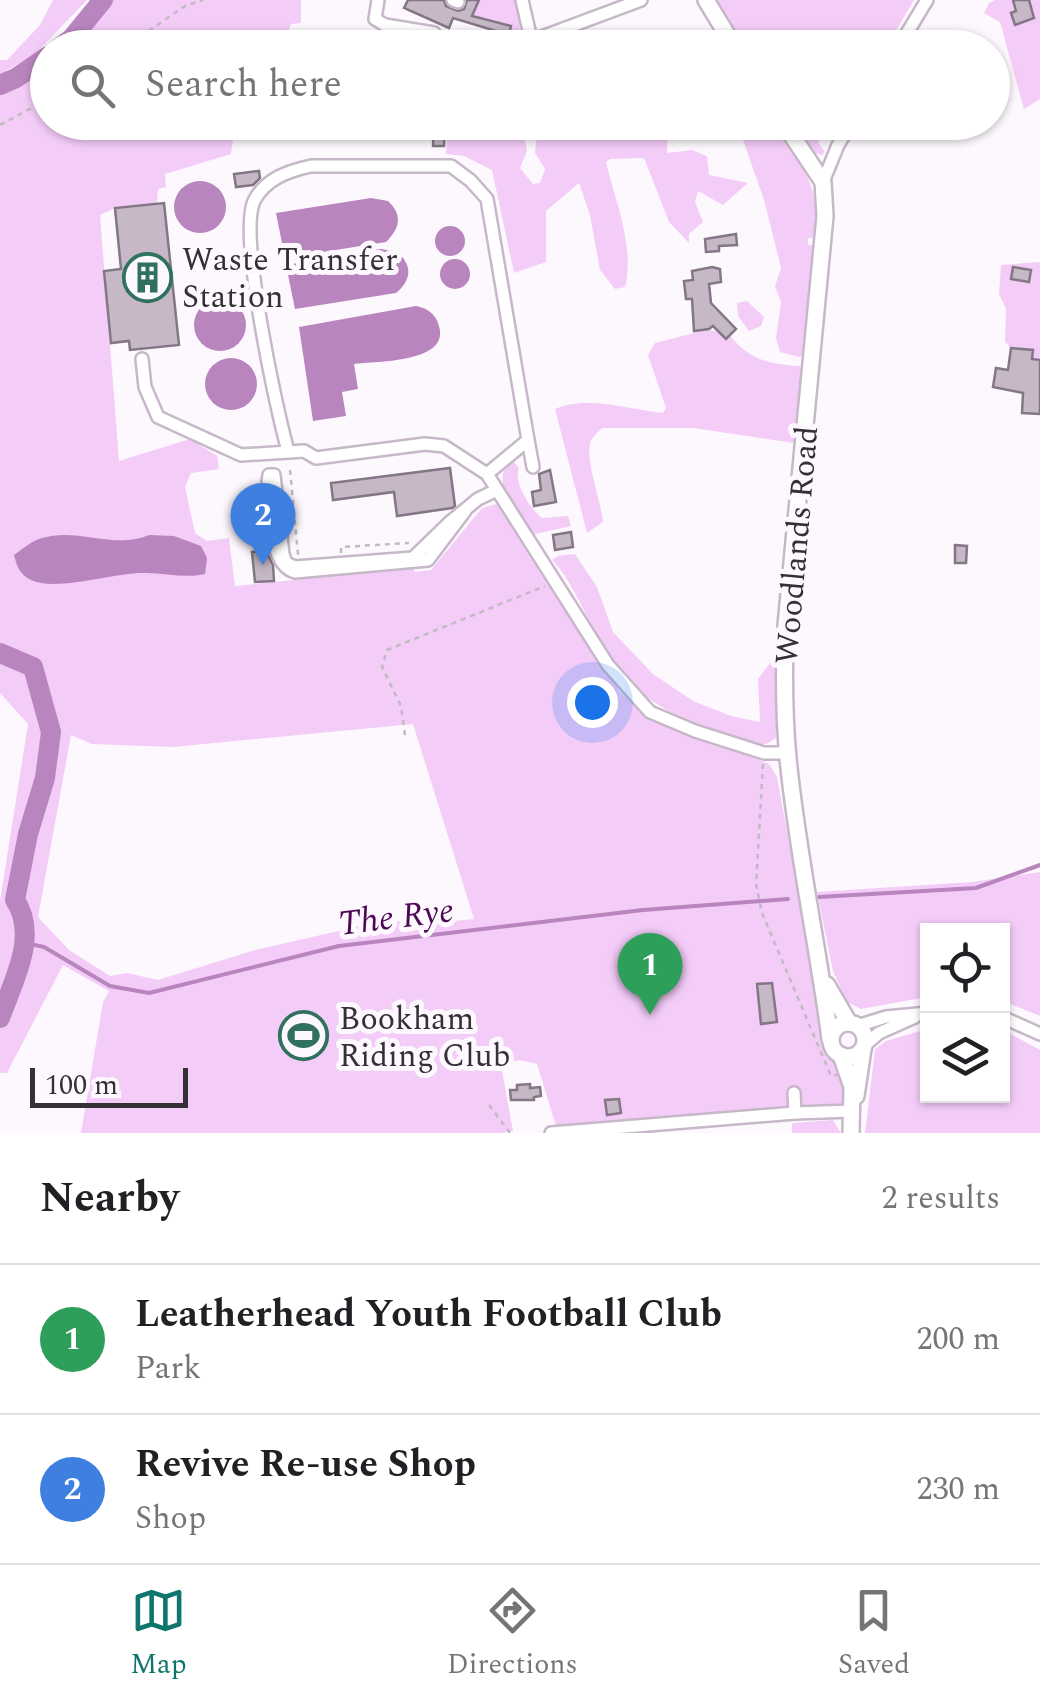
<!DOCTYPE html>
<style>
:root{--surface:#fff;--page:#f2f2f2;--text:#202124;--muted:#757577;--line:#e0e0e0;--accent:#0f766e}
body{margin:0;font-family:Spectral,serif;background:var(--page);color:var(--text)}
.controls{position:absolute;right:30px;bottom:30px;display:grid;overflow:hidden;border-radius:0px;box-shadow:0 2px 8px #0004}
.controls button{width:90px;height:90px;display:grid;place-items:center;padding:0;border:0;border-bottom:2px solid var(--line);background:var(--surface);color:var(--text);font:50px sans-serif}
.scale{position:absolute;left:30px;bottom:25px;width:158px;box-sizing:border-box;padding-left:10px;border:5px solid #353036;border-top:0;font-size:28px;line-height:35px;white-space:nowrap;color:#353036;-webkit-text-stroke:8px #fdf8fe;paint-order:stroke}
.you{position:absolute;left:592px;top:702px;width:35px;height:35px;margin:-25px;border:8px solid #fff;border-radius:50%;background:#1a73e8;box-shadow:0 0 0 15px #1a73e833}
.badge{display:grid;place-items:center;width:65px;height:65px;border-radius:50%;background:var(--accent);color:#fff;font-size:32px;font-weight:700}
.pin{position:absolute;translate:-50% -82px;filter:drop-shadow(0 2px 5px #0008)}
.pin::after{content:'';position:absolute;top:52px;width:35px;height:30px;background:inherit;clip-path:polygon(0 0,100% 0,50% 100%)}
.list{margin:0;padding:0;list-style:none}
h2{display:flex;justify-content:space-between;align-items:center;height:130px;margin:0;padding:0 40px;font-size:42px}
h2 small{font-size:32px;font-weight:400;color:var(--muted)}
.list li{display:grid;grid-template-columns:65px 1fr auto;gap:30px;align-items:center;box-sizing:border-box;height:150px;padding:0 40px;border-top:2px solid var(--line)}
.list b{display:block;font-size:38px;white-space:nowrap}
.list p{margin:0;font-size:32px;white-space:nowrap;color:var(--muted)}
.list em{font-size:32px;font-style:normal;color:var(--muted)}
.icon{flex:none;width:55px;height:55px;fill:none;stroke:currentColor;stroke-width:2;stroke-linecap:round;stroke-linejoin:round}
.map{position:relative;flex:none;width:1040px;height:1133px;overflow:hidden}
.search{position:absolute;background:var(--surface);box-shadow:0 2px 8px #0004;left:30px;right:30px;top:30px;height:110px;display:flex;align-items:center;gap:25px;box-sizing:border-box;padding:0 35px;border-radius:55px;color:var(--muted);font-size:38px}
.sheet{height:430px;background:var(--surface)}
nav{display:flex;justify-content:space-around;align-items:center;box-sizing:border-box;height:140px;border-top:2px solid var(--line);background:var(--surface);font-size:28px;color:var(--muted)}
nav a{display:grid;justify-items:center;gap:5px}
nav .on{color:var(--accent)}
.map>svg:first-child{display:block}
.green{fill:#f4ccf8;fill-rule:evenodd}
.water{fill:#b985be}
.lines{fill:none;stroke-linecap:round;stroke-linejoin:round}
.stream{stroke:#b985be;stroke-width:4}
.river{stroke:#b985be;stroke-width:20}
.building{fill:#c6b8c7;stroke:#847785;stroke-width:2.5}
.minor-casing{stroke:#c6b8c8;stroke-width:16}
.major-casing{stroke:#c6b8c8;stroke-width:20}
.path{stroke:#c0bbc1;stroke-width:2.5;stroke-dasharray:5 5;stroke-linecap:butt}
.minor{stroke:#fff;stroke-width:11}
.major{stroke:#fff;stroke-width:15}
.labels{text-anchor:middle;stroke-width:10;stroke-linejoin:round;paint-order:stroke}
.poi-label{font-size:32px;fill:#353036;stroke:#fdf8fe;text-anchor:start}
.street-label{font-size:32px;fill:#353036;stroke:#fdf8fe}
.water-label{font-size:35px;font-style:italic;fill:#4c0953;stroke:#fdf8fe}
</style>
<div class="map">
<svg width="1040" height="1133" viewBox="0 0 1040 1133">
<rect width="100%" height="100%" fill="#fdf8fe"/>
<g class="green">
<path d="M53,0H87L35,54L6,71L3,89L47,64L48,122L235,123L231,154L165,174L166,187L158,189L157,204L115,208L100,215L119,461L190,439L217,456L219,469L191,473L185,487L195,533L207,541L229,538L235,586L413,568L415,572L431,570L482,508L496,504L501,508L620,692C667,734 714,741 769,764L777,777L826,1045C837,1069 857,1075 843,1106L806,1109L804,1105L791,1106L790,1111L557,1129L537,1064L519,1060L501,1065L513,1131L502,1133H81L103,1002L109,991L63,965L7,1073H0V901L28,724L0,693V60H7L40,25ZM413,724L474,919L421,924L387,920L255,950L158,980L127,973L110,976L69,950L38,917L71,735L92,744L173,747Z"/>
<polygon points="110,0 301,0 301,23 291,24 285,40 262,40 258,47 68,47"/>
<polygon points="479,0 518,0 520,32 516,36 509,35 460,21 464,10 473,14"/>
<polygon points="713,0 914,0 886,48 744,47"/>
<polygon points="995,0 1040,0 1040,99 1024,109 1000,22 984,13 989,3"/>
<path d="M448,123H522L527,151L520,168L533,184L540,183L545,169L535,153L536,141L545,136L543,123H596L598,140L626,139L639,134L643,123H668L667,153L692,150L707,156L709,175L748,183L723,205L698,191L695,202L703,222L689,234V243L669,222L644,158L610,159L606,162C615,200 635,248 625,287L615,289L600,270L590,215L579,183L546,211V262L514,273L492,170L464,156L446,154Z"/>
<path d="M737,123H775C801,163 821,188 817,238H808V245L816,246L804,355L799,357L780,352L776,338L781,302L775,286L781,268L764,200Z"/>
<polygon points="793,123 841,123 835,135 823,137 818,142 825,152 822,155 814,153"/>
<polygon points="1040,262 1040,360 1032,358 1033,350 1011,348 1005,342 1006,309 999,294 1001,265"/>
<polygon points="747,301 764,317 761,326 749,331 738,316 737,303"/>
<path d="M706,330L718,331L726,339L730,335C748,360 770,364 799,366L803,369L794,443L693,428H602C598,432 593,436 591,441C584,457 601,502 603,522L587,533L555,409C588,395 627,409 663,413L666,408L648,355L655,343Z"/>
<path d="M512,460L519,468C513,483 530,508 542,518L568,516L571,526L531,535C518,512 487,481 512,460Z"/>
<path d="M575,554L597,587L613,632L653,674L693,701L731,716L760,722L758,679L773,659L777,665L776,738L766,744H753C705,728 653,713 620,671C609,658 601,640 592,625C579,603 570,578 552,560L558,556Z"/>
<polygon points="1040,872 1040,1016 1003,1001 1002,931 928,931 927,997 861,1009 847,1002 833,971 817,892 972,882"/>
<polygon points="927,1029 928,1096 1002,1096 1003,1030 1040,1050 1040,1133 865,1133 875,1049 886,1041"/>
<polygon points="833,1120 841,1133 792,1133 792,1123"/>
</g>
<g class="water">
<circle cx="200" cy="207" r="26"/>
<path d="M371,198L388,201C403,215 400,228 386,242L285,258L276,213Z"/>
<circle cx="450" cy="241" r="15"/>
<path d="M381,249L398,252C413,267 411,280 396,293L295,309L286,265Z"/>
<circle cx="455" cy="274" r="15"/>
<circle cx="220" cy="325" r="26"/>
<path d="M416,306C427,308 436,314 439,326C450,363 377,361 354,364L358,389L342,392L346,416L313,421L299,327Z"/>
<circle cx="231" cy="384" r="26"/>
<path d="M149,535L174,536L201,546L207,558L205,574C183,579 163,572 142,573C113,573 55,592 31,580C19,574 17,566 14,555C22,549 32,541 42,538C77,527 115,550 149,535Z"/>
</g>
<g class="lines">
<g class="stream">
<polyline points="819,897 976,888 1040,865"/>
<polyline points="25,943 44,947 110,986 149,993 339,946 643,910 788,899"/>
</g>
<g class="river">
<polyline points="59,48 71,39 103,0"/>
<polyline points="0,85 16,78 48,56"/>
<path d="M0,653L33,667L51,732L45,778L28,834L15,900C39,936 13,981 0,1018"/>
</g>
</g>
<g class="building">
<polygon points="408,0 444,0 446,6 458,11 464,9 467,0 479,0 472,16 511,26 509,35 453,18 449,28 404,8"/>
<polygon points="1013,0 1029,0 1034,18 1015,25 1011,13 1016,11"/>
<polygon points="434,123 445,123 444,146 433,146"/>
<polygon points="259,171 260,178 253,185 236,187 234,174"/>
<polygon points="164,203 179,345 130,350 129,341 111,343 104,271 121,269 115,208"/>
<polygon points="736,234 737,245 719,246 719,251 706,252 705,239"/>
<polygon points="712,267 720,269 721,282 709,284 711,303 736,329 726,339 713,326 709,329 694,331 692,299 686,299 684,281 693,280 692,271"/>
<polygon points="1013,267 1031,270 1029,282 1011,279"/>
<polygon points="1011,348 1033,350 1032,359 1040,360 1040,414 1022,413 1023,393 993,387 996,368 1008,370"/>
<polygon points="450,468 455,506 452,508 397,516 394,492 333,500 331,483"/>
<polygon points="550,470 556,502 534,506 532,492 541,490 539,474"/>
<polygon points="571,532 573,547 555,550 553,535"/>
<polygon points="955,545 967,546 966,563 955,563"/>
<polygon points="266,551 273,565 274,581 255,582 252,552"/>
<polygon points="772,983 777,1022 761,1024 757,984"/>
<polygon points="530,1084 530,1088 540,1087 541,1096 534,1097 534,1100 511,1100 510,1090 517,1090 517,1085"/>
<polygon points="619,1099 621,1113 607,1115 605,1100"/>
</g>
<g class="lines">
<defs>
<g id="minor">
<polyline points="378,0 375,19 385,25 434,33"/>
<polyline points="453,0 458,2"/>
<polyline points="522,0 533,48"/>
<polyline points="531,41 641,0"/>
<polyline points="898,48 927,0"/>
<polyline points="823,182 838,145 852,122"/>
<polyline points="142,359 145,387 158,417 241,455 304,451 316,458 425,444 444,446 487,474 608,665 650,712 695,731 764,753 787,753"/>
<polyline points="528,440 533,467"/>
<path d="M288,452C277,409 238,236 254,201C265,179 288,171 311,166H451L471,181L487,199L528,440L487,474"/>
<path d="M465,511L428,560L295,572C268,565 270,508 268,482L269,475H274L283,554L286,563L295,567L413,558L450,522L478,499L497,490"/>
<polyline points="1002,1017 1040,1034"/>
<polyline points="857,1026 886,1017 928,1013"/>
<polyline points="865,1045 879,1033 915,1017"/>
<polyline points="794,1093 795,1113"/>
<polyline points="551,1133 795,1113 852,1111"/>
</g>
<g id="major">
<polyline points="706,0 735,48"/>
<path d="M783,122L823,182L825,216L785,636C784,677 784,718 788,758C797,852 818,945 830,1039"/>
<polyline points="827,985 849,1023"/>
<circle cx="848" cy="1040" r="17"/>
<polyline points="841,1055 852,1087 851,1133"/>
<polyline points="856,1096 863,1049"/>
</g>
</defs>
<use href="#minor" class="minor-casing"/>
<use href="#major" class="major-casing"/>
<g class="path">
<polyline points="124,48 185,6 203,0"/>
<polyline points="0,125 48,99"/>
<polyline points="290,470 298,554 293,554"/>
<polyline points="341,553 341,547 409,543"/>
<polyline points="405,735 401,706 382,667 387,650 545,586"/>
<polyline points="763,764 756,885 762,913 831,1076 837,1075"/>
<polyline points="489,1105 510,1133"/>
</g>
<use href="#minor" class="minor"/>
<use href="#major" class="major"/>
</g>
<defs>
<symbol id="building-ring" viewBox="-11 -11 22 22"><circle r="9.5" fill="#fdf8fe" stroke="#30705f" stroke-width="1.5"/><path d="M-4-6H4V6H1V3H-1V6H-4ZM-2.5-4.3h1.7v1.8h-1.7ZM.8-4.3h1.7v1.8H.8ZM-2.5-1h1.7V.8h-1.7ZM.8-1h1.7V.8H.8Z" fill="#30705f"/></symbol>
<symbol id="stadium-ring" viewBox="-11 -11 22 22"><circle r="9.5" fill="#fdf8fe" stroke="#30705f" stroke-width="1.5"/><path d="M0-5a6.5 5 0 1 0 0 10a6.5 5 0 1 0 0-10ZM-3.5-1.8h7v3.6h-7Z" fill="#30705f"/></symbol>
</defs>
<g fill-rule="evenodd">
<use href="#building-ring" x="120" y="250" width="55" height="55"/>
<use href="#stadium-ring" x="276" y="1008" width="55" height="55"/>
</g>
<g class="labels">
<g class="poi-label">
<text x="182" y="270">Waste Transfer<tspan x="182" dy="37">Station</tspan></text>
<text x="339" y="1029">Bookham<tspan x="339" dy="37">Riding Club</tspan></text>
</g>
<g class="street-label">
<text transform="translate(796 545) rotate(-85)" y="11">Woodlands Road</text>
</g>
<g class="water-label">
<text transform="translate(396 916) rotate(-7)" y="12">The Rye</text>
</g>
</g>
</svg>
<div class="controls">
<button><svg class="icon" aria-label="locate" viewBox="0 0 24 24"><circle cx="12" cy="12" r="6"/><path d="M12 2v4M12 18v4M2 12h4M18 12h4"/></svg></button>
<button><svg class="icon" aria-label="layers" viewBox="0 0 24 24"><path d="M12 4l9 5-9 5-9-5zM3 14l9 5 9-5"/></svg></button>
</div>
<div class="scale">100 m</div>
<div class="you"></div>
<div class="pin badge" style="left:650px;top:1015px;background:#2e9e5b">1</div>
<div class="pin badge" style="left:263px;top:565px;background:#3f7fe0">2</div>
<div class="search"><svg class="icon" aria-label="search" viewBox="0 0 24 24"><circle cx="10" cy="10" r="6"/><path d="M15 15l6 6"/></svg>Search here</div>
</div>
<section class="sheet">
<h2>Nearby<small>2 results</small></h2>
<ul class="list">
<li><span class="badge" style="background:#2e9e5b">1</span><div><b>Leatherhead Youth Football Club</b><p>Park</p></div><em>200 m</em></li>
<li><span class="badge" style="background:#3f7fe0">2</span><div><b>Revive Re-use Shop</b><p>Shop</p></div><em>230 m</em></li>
</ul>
</section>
<nav>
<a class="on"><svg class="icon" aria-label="map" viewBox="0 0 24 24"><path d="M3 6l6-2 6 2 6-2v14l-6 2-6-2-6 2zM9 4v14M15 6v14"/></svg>Map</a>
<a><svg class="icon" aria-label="directions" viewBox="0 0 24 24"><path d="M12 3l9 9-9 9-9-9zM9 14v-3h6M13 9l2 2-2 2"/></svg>Directions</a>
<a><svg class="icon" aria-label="saved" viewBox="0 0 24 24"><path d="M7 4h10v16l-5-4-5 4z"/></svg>Saved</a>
</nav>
